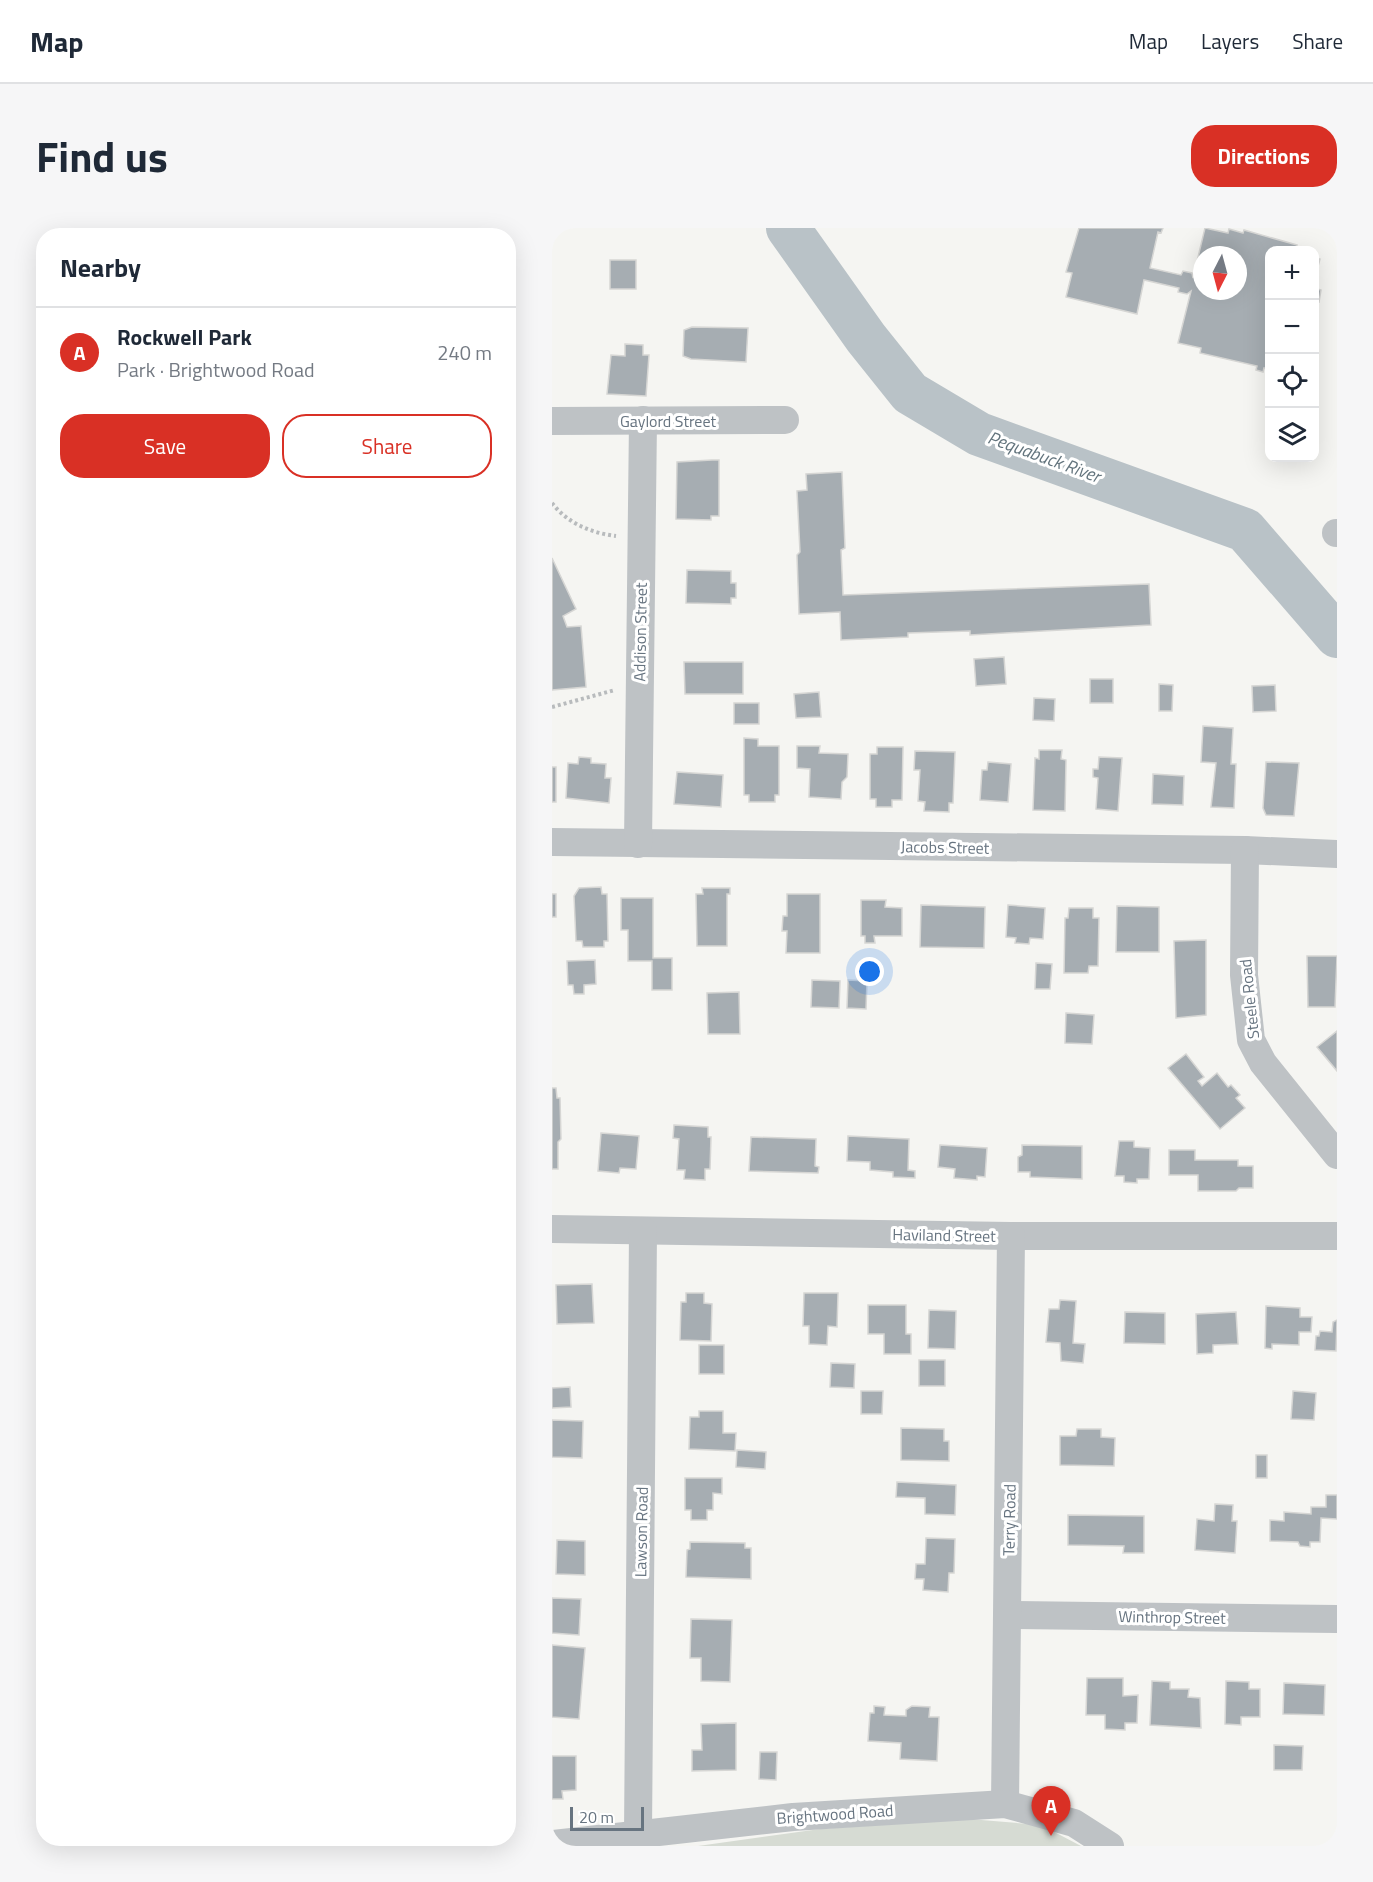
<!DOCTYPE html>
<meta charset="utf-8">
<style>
:root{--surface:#fff;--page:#f6f6f7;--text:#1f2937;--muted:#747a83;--line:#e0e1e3;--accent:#d93025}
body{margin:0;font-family:"Titillium Web",sans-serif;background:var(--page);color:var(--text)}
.controls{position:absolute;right:18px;top:18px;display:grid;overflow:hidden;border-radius:12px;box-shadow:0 6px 24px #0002}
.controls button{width:54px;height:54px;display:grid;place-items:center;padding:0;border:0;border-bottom:2px solid var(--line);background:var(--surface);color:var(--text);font:30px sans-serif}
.compass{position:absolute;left:641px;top:18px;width:54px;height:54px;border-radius:50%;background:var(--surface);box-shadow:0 6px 24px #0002;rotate:186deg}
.scale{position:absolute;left:18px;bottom:15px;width:74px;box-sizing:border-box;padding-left:6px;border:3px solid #677480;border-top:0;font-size:16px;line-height:21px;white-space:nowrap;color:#677480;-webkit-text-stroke:4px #fff;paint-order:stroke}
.you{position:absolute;left:318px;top:744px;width:21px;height:21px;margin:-15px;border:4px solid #fff;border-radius:50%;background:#1a73e8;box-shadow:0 0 0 9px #1a73e833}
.badge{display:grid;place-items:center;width:39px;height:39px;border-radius:50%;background:var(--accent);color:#fff;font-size:20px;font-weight:700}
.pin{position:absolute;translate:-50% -50px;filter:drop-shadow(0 2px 3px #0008)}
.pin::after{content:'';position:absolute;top:32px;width:21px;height:18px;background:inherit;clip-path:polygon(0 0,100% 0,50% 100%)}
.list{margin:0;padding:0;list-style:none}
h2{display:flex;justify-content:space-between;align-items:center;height:78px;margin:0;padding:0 24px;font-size:26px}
h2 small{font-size:20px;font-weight:400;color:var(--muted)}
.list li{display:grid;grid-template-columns:39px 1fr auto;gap:18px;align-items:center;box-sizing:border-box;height:90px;padding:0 24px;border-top:2px solid var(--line)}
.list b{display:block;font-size:22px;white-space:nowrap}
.list p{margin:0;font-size:20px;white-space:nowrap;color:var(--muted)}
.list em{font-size:20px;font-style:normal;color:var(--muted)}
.actions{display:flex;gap:12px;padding:18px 24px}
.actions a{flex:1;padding:14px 0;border:2px solid var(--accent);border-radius:24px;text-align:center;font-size:21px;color:var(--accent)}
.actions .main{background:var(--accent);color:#fff}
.icon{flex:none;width:33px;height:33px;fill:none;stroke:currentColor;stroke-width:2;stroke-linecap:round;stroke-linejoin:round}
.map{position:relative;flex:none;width:785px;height:1618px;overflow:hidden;border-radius:24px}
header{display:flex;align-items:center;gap:36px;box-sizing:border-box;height:84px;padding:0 30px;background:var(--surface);border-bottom:2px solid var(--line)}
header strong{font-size:28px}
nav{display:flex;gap:33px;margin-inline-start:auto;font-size:21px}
.intro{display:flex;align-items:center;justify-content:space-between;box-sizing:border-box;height:144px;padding:0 36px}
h1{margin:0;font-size:42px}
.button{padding:15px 27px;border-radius:24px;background:var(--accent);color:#fff;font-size:21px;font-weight:700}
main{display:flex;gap:36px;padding:0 36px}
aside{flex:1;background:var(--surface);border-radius:24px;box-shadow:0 6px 24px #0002}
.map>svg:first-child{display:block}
.green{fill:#d6dbd3}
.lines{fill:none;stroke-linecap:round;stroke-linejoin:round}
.river{stroke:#b9c2c7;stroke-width:44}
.building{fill:#a6adb2;stroke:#d6d6d4;stroke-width:1.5;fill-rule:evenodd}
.path{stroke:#b8bbbd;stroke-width:4;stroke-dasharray:3 3;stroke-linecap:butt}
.minor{stroke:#bec2c5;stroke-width:28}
.labels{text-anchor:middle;stroke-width:6;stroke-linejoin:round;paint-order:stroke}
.street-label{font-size:16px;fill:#677480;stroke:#fff}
.water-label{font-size:18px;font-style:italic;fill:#63747d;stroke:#fff}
</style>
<header>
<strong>Map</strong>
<nav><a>Map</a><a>Layers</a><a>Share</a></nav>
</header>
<div class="intro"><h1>Find us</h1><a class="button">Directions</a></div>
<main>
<aside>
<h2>Nearby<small></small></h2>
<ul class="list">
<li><span class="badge">A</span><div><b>Rockwell Park</b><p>Park · Brightwood Road</p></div><em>240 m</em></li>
</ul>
<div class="actions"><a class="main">Save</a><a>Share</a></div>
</aside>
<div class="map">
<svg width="785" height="1618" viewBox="0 0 785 1618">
<rect width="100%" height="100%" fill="#f5f5f2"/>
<polygon class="green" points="417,1591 489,1597 529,1618 146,1618 268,1601"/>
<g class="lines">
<polyline class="river" points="236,0 314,110 358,165 427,206 693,302 785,408"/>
</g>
<g class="building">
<path d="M527,0H611L609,5L606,4L598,40L629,47L631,43L640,45L641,50L653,0L676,5L677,1L691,5L692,2L745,17L743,22H718L716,141L712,140L711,144L704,142L705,138L648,125L649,120L626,115L639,63L635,66L626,64L627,60L592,52L585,86L514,69L520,45L514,44ZM650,27H686V63H650Z"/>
<polygon points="762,30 768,31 762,53"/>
<rect x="58" y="32" width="26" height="29"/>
<polygon points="762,60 769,62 767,74 762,73"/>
<polygon points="140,99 196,100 194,134 139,131 131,128 132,102"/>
<polygon points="73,116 91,117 91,127 97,127 94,168 55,166 59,127 73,128"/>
<polygon points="160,232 167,232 167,288 159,288 159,292 124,291 125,234"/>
<polygon points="290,244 293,320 289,322 291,367 597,356 599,397 418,407 418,403 356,405 356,409 289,412 288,384 247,386 245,327 248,324 245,263 255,262 254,246"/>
<polygon points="0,330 24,381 11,388 15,399 29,398 34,459 0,462"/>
<polygon points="135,342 179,343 179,355 184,355 184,370 179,370 179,376 134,375"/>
<polygon points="452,429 454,456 424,458 422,431"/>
<polygon points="132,434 191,434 191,466 133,466"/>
<rect x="538" y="451" width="23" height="24"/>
<polygon points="607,456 621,457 620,483 607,483"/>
<polygon points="723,457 724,483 701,484 700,458"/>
<polygon points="267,464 269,489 244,490 242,466"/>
<polygon points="482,470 503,471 502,493 481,492"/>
<rect x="182" y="475" width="25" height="21"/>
<polygon points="651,498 681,500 679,536 684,536 682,580 659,579 664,535 649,534"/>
<polygon points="192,510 206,511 206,518 227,518 227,567 223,567 223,574 197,574 197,567 192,567"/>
<polygon points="245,518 268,518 267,525 296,526 295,549 290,554 289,571 257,569 258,541 245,540"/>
<polygon points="325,519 351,519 350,572 340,572 340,579 324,579 324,571 318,571 318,526 325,526"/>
<polygon points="487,522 510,522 509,531 514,532 513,583 481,582 483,530 487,531"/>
<polygon points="363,523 403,524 401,575 397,575 397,584 372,583 373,574 366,573 368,542 362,542"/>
<polygon points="27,529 39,530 39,535 54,536 53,550 59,550 57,575 14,570 16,535 26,536"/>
<polygon points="547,529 570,530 566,583 544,581 546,550 541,549 541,541 546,541"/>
<polygon points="436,534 459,536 456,574 428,572 430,542 435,542"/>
<polygon points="714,534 747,535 742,588 714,587 711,580"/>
<rect x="0" y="539" width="4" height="35"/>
<polygon points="125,544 171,547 169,579 122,576"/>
<polygon points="601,546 632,548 631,577 600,576"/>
<polygon points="49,659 50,666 55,666 56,713 52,713 52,719 31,719 30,713 24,713 22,668 27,660"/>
<polygon points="150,660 178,660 178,666 175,666 175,718 145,718 144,666 151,666"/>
<rect x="0" y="666" width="4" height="23"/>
<polygon points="235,666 268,666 268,725 234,725 235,703 230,703 231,688 235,688"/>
<polygon points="69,670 101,670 101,730 120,730 120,762 100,762 100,733 76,733 76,702 69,702"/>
<polygon points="309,672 334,672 333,679 350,680 350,708 322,708 323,715 313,715 313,708 309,708"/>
<polygon points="369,677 433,679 432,720 368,719"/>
<polygon points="456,677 493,680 491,711 478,710 477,716 463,715 464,710 454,709"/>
<polygon points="565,678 607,679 607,724 564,724"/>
<polygon points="517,680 541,680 541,690 547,690 546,738 537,738 536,745 512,745 513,690 516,690"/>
<polygon points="654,712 654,787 624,790 622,713"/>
<polygon points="755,728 785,728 783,779 756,779"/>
<polygon points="43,732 44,756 32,757 32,766 22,766 21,757 16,757 15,733"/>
<polygon points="484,735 500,736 498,761 483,761"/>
<polygon points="260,752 288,753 287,780 259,779"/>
<polygon points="296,752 315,753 314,781 295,780"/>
<polygon points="187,764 188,806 156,806 155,765"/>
<polygon points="514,785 542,787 540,816 513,815"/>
<polygon points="785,803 785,843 765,819"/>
<polygon points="634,826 652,849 646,853 650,858 665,845 676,859 679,857 688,867 684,870 693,880 668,901 616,840"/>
<polygon points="0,860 4,860 5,870 8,870 9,911 6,914 6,941 0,941"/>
<polygon points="122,897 156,899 156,909 159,909 158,941 153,941 153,952 132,951 133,942 125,942 127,911 121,910"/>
<polygon points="49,905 87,908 84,941 68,940 67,945 46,943"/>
<polygon points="296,908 357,911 356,942 363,943 363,950 341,949 341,944 318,942 318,934 295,933"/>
<polygon points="199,909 264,911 263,938 267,939 266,945 197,943"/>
<polygon points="567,913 582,913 582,919 598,920 597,951 585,951 585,955 572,954 572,948 563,948"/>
<polygon points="388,917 435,920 433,949 425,948 425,952 402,950 403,941 386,939"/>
<polygon points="470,917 530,918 530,951 478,949 478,944 466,944 466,929 470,927"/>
<polygon points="617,922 643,922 643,932 686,932 686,938 701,938 701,960 687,960 684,963 646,963 646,947 617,947"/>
<polygon points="40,1056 42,1095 5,1096 4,1057"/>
<polygon points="134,1065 152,1065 152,1075 160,1076 159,1113 128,1112 129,1074 134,1074"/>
<polygon points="252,1065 286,1065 285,1099 276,1098 275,1117 257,1116 257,1098 251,1098"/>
<polygon points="508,1072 524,1073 521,1115 533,1116 531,1135 509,1133 508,1115 494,1114 497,1081 507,1081"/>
<polygon points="316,1077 354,1077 354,1106 359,1106 359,1126 332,1126 332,1106 316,1106"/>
<polygon points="714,1078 748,1080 748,1089 760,1089 759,1104 747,1104 747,1117 720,1116 720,1121 713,1120"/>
<polygon points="377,1082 404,1083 403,1121 376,1120"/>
<polygon points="573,1084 613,1085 613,1116 572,1115"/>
<polygon points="684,1084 686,1116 661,1117 661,1125 645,1126 644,1086"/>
<polygon points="785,1092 784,1123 763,1122 764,1108 767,1108 768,1103 780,1104 781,1094"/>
<rect x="147" y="1117" width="25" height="29"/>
<rect x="367" y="1132" width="26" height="26"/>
<polygon points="279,1135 303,1136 302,1160 278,1159"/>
<polygon points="18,1159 19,1179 0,1180 0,1160"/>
<polygon points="309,1163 331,1163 330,1186 309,1186"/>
<polygon points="741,1163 764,1165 762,1192 739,1191"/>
<polygon points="147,1183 171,1183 171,1205 184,1205 183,1223 137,1221 138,1189 147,1189"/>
<polygon points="0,1192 31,1193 30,1230 0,1229"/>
<polygon points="349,1200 392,1201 392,1213 397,1213 397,1233 349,1232"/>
<polygon points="525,1201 549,1201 549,1209 563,1210 562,1238 508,1237 508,1208 524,1208"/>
<polygon points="185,1222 214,1224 213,1241 184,1239"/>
<rect x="704" y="1227" width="11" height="23"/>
<polygon points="133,1250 170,1250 170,1266 161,1265 161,1282 155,1282 155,1292 139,1292 139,1282 133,1282"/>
<polygon points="345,1254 404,1257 403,1287 373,1286 373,1270 344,1269"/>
<polygon points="774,1267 785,1267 785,1291 769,1290 768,1314 758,1314 758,1319 748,1318 746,1314 718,1313 718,1292 732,1293 732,1284 759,1286 759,1279 774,1279"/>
<polygon points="663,1276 681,1277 680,1293 685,1293 683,1325 643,1322 645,1291 662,1293"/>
<polygon points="516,1287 592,1288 592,1325 571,1325 572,1318 516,1317"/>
<polygon points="374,1310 403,1311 402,1345 397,1345 396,1364 371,1362 372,1351 363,1351 364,1336 373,1336"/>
<polygon points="5,1312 33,1313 33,1347 4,1346"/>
<polygon points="138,1314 193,1315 193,1320 199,1320 199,1351 134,1349 135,1322 138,1321"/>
<polygon points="0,1370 29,1371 27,1407 0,1405"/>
<polygon points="139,1391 180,1392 178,1454 149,1453 149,1430 138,1430"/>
<polygon points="0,1417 33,1420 27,1491 0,1489"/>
<polygon points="535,1450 571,1450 571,1468 586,1467 585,1495 573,1495 573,1502 553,1501 553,1487 534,1487"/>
<polygon points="600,1453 618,1454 618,1461 637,1461 636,1469 648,1470 649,1500 598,1497"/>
<polygon points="674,1453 697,1454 697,1461 708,1461 708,1489 689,1489 689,1497 673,1496"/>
<polygon points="732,1455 773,1457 772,1487 731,1486"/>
<polygon points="322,1478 333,1479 332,1487 354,1488 354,1482 360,1478 378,1479 377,1489 387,1489 385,1533 348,1531 349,1515 316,1513 318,1485 322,1485"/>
<polygon points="184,1495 184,1542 140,1543 140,1522 150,1522 149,1496"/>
<polygon points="722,1517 751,1518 750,1542 722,1542"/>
<polygon points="208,1524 225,1524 224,1552 207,1551"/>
<polygon points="0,1528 24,1528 24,1562 10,1563 11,1571 0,1571"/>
</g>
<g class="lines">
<g class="path">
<path d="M0,275C15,295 39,305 64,308"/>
<polyline points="0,479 63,462"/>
</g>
<g class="minor">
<polyline points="0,193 233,192"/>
<polyline points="784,305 785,305"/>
<polyline points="0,614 693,622 785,626"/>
<polyline points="86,616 91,192"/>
<polyline points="693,622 692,747 699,812 711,835 785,927"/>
<polyline points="0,1001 459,1008 785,1008"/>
<polyline points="456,1387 785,1391"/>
<polyline points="453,1576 459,1008"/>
<polyline points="86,1605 91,1003"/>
<polyline points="0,1616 241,1589 453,1576 522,1595 558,1618"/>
</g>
</g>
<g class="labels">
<g class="street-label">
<text x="116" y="199">Gaylord Street</text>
<text transform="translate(88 404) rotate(-89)" y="6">Addison Street</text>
<text transform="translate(393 619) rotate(1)" y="6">Jacobs Street</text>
<text transform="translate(697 771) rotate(-96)" y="6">Steele Road</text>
<text transform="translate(392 1007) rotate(1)" y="6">Haviland Street</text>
<text transform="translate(457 1292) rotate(-89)" y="6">Terry Road</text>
<text transform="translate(89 1304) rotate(-89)" y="6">Lawson Road</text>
<text transform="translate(620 1389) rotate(1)" y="6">Winthrop Street</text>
<text transform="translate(283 1586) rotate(-4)" y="6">Brightwood Road</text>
</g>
<g class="water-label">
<text transform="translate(492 229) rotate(20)" y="6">Pequabuck River</text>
</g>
</g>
</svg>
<div class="controls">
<button>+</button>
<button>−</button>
<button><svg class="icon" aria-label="locate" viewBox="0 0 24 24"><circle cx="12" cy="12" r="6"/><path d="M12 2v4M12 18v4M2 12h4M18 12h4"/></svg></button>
<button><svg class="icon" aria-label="layers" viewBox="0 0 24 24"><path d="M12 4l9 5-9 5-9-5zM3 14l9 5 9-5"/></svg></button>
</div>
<svg class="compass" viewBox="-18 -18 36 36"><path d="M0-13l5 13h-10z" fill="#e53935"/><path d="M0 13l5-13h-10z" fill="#747a83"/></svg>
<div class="scale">20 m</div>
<div class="you"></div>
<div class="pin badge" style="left:499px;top:1608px">A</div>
</div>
</main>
